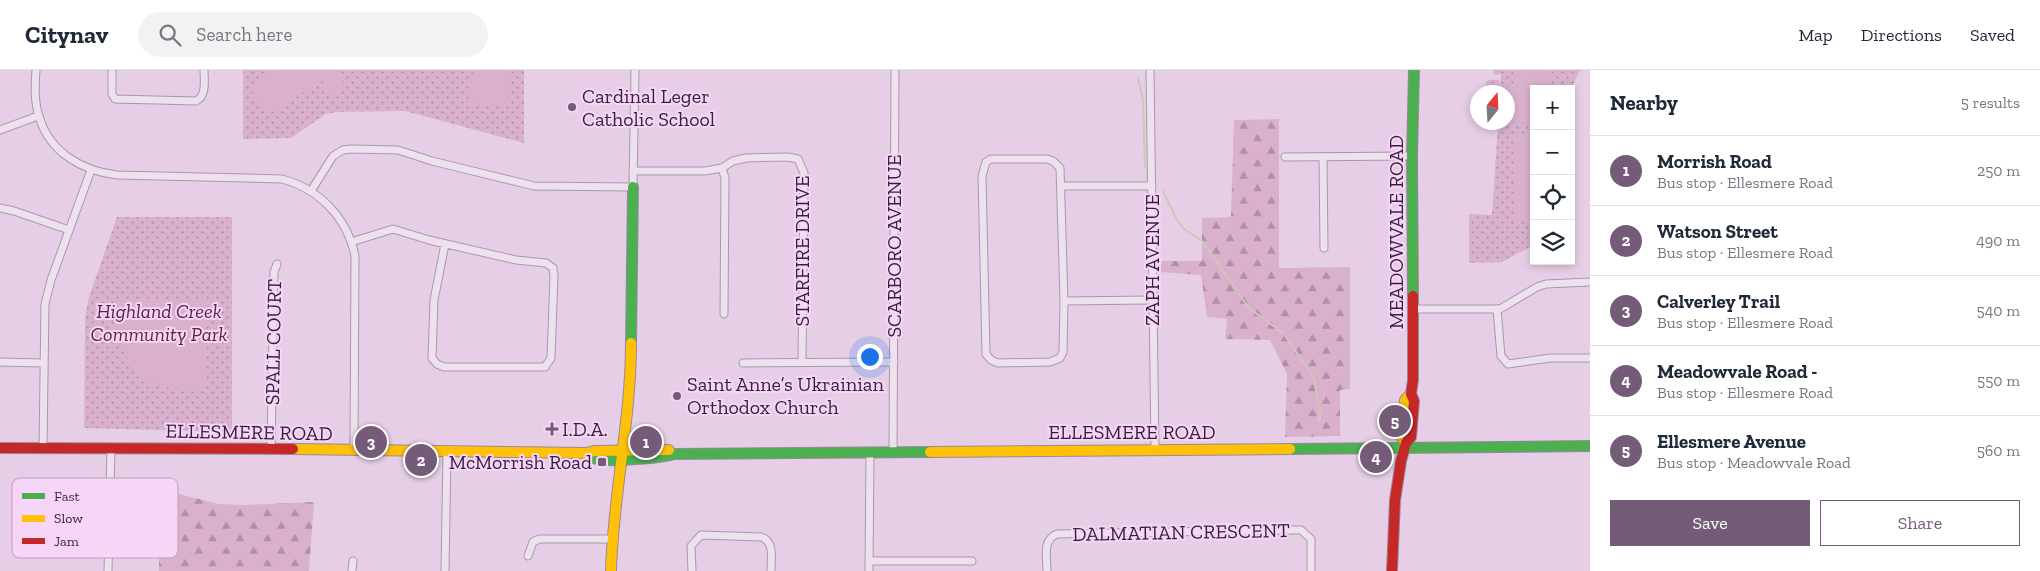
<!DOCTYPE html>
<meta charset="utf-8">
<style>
:root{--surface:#fff;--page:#f2f2f3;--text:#1f2937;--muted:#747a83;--line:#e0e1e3;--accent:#745c78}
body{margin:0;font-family:"Zilla Slab",serif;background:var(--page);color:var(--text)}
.controls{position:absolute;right:15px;top:15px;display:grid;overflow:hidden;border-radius:0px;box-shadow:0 2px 8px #0003}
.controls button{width:45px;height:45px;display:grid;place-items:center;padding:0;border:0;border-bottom:1px solid var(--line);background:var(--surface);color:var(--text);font:25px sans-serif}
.compass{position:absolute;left:1470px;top:15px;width:45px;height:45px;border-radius:50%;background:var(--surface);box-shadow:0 2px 8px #0003;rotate:18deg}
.you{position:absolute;left:869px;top:286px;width:18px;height:18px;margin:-12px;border:4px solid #fff;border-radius:50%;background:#1a73e8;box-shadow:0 0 0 8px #1a73e833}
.badge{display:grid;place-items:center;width:32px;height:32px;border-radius:50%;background:var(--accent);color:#fff;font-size:16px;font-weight:700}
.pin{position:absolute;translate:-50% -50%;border:2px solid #fff;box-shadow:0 1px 5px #0006}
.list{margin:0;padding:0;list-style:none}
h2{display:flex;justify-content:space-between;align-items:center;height:65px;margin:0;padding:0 20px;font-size:21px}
h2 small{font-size:16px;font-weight:400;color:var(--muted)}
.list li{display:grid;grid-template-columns:32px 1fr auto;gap:15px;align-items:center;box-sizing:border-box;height:70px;padding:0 20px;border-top:1px solid var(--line)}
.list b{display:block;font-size:19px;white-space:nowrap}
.list p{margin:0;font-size:16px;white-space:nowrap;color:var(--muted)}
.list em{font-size:16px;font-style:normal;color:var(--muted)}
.actions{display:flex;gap:10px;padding:15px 20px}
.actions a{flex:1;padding:11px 0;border:1px solid var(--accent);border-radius:0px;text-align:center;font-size:18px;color:var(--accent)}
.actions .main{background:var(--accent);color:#fff}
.icon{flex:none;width:28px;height:28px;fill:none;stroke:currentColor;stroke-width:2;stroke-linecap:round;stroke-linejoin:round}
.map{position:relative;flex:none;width:1590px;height:501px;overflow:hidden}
header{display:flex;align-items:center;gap:30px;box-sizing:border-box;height:70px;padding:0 25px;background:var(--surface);border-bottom:1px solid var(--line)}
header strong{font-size:24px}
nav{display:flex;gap:28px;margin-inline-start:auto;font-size:18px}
.search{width:350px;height:45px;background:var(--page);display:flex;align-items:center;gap:12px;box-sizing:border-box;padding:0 18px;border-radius:28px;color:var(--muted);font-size:19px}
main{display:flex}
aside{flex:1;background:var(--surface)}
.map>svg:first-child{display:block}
.forest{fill:url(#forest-firs)}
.park{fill:url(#park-dots)}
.pitch{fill:#d9b1cd}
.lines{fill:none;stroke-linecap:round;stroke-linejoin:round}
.stream{stroke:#cec7ba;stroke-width:2}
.street-casing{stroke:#aa97ac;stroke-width:9}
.fast-casing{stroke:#9a889b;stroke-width:12}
.slow-casing{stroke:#9a889b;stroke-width:12}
.jam-casing{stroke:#9a889b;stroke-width:12}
.street{stroke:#eee1ee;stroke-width:7}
.fast{stroke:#4caf50;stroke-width:10}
.slow{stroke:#ffc107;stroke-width:10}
.jam{stroke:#c62828;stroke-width:10}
.poi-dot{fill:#745c78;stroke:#f7d5f7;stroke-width:2}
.labels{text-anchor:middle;stroke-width:4;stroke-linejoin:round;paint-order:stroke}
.poi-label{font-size:20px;fill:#361e3c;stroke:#f7d5f7;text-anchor:start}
.street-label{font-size:20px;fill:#361e3c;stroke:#f7d5f7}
.park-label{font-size:20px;font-style:italic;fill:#59243c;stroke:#f7d5f7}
.key{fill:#f7d5f7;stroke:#bd9ebf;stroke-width:1}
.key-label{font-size:14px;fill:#361e3c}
</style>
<header>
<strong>Citynav</strong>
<div class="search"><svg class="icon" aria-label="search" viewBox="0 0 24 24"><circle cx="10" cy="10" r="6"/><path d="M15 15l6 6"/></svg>Search here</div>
<nav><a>Map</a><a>Directions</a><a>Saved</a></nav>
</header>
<main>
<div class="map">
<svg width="1590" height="501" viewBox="0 0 1590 501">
<defs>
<pattern id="forest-firs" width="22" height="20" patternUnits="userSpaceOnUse" patternTransform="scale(1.25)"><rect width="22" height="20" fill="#d9b1cd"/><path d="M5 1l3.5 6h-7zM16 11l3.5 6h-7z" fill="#b18fa8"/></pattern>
<pattern id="park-dots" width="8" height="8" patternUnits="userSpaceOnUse" patternTransform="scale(1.25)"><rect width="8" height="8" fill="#d9b1cd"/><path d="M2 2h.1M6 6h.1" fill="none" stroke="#b18fa8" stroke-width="1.8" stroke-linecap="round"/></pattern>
</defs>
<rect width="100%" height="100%" fill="#e6cfe6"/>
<g class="forest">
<polygon points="1279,49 1279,198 1350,197 1350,319 1340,320 1340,366 1285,367 1287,304 1270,270 1225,269 1227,249 1207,247 1201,205 1160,202 1162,191 1202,191 1202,148 1231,147 1234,50"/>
<polygon points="159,419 219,434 245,435 314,432 309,501 159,501"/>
</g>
<g class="park">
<polygon points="243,0 524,0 524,73 405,41 336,42 326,44 291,68 243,69"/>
<polygon points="1493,0 1580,0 1571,19 1534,19 1534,175 1502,192 1469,193 1469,144 1492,145 1498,53 1508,52 1508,22 1486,21 1486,12 1489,10 1499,10 1500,16 1501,4 1495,5"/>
<polygon points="117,147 232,147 232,362 84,358 85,247 89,227"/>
</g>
<g class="pitch">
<polygon points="275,0 337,0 334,4 337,4 346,17 345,19 332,26 323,20 323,10 267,45 249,16"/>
<polygon points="473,0 511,0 507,36 470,33"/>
<polygon points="1513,0 1550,0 1550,19 1534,19 1534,53 1496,54 1495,53 1508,52 1508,22 1504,22 1506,17 1513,18"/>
<polygon points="1534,66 1534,149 1515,150 1513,67"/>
<polygon points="207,229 206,319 159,317 141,307 127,288 116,261 117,231"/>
</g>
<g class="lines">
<g class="stream">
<polyline points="1138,8 1143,30 1145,98"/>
<polyline points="1163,121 1176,148 1184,159 1202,171 1249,238 1284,264 1314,308 1320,344 1319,352"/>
</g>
<defs>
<g id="street">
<path d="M36,0C35,15 34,31 39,46C49,82 82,101 117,105L282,109C319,119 347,147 355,186L354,381"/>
<path d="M112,0V24L115,29L196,31C207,26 204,10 204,0"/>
<polyline points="1150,0 1155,380"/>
<polyline points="0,60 38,46"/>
<polyline points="1285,87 1412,86"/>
<polyline points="1323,87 1324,178"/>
<polygon points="991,89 1047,89 1053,91 1060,98 1064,231 1063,282 1060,288 1050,292 998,293 991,290 986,284 982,106 986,92"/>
<polyline points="722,98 725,108 724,244"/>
<polyline points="633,101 705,101 722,98 733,91 746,88 788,87 798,89 804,103 802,292"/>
<polyline points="1061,116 1152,116"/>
<polyline points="311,121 333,86 343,80 351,79 398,80 432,91 534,116 633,117 635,0"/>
<polyline points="0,138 14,141 69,160"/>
<polyline points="351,172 393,159 429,170 516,190 546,193 553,198 554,206 551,288 545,297 444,297 437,294 432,288 434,230 445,174"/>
<polyline points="1064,231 1152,230"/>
<polyline points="1414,239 1500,239 1537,217 1546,214 1590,212"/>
<polyline points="1497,239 1501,286 1508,294 1550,288 1590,288"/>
<polyline points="0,292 43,293"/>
<polyline points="743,293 894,292"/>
<polyline points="43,378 45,234 51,210 91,100"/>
<polyline points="271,380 274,202 277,194"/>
<polyline points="893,382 895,0"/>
<polyline points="528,486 533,472 539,469 612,469"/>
<polyline points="869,491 972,491"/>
<polyline points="108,501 111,378"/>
<polyline points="352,501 353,491"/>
<polyline points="445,501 447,382"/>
<path d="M692,501L691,476L701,465L761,467C775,471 771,489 771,501"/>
<polyline points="869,501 870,382"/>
<path d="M1047,501C1047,487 1042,470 1057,464L1292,460H1301L1311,469V501"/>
</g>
<g id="fast">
<polyline points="1413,226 1412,86 1414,0"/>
<polyline points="631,273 633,117"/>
<polyline points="1290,379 1590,376"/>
<path d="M587,383C589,385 591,387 594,388C606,393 660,388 674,384L930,382"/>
</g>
<g id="slow">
<polyline points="1406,373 1401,366 1405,330 1411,324"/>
<polyline points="293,379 587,383 594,381 669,380"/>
<polyline points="930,382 1290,379"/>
<path d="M611,501C613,425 631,350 631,273"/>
</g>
<g id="jam">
<polyline points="0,378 293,379"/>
<polyline points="1392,501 1395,430 1401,391 1406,373 1411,367 1414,331 1411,324 1413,310 1413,226"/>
</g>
</defs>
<use href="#street" class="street-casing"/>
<use href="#fast" class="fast-casing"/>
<use href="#slow" class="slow-casing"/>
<use href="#jam" class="jam-casing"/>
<use href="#street" class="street"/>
<use href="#fast" class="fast"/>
<use href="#slow" class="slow"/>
<use href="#jam" class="jam"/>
</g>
<g class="poi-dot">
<circle cx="572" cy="37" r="5"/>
<circle cx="677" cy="326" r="5"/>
<path d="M549.5 351.5h5v5h5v5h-5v5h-5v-5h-5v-5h5z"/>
<rect x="597" y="387" width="10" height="10" rx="2.5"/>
</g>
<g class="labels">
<g class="poi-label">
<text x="582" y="33">Cardinal Leger<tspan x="582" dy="23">Catholic School</tspan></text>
<text x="687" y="321">Saint Anne’s Ukrainian<tspan x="687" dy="23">Orthodox Church</tspan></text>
<text x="562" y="366">I.D.A.</text>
<text x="592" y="399" text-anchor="end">McMorrish Road</text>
</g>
<g class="street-label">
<text transform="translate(1396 162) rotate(-90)" y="7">MEADOWVALE ROAD</text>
<text transform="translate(894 176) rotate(-90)" y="7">SCARBORO AVENUE</text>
<text transform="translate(802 181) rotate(-90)" y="7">STARFIRE DRIVE</text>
<text transform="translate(1152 190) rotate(-90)" y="7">ZAPH AVENUE</text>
<text transform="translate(273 272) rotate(-89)" y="7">SPALL COURT</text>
<text transform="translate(249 362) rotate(1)" y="7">ELLESMERE ROAD</text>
<text x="1132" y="369">ELLESMERE ROAD</text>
<text transform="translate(1181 462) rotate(-1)" y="7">DALMATIAN CRESCENT</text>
</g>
<g class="park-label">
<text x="159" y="248">Highland Creek<tspan x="159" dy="23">Community Park</tspan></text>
</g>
</g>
<rect x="12" y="408" width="166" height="80" rx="8" class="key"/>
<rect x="22" y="423" width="23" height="6" fill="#4caf50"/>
<rect x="22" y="445" width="23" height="7" fill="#ffc107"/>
<rect x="22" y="468" width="23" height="6" fill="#c62828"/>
<g class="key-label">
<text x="54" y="431">Fast</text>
<text x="54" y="453">Slow</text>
<text x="54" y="476">Jam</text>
</g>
</svg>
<div class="controls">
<button>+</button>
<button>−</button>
<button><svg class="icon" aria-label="locate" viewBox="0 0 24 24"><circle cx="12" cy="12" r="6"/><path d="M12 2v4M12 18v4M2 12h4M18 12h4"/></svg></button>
<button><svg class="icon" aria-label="layers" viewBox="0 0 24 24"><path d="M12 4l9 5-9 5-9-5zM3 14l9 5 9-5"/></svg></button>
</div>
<svg class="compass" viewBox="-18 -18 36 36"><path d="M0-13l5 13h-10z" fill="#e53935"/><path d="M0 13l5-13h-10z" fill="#747a83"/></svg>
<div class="you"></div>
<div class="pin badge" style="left:646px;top:372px">1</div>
<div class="pin badge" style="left:421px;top:390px">2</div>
<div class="pin badge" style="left:371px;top:372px">3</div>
<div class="pin badge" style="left:1376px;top:387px">4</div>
<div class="pin badge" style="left:1395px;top:351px">5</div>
</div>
<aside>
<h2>Nearby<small>5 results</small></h2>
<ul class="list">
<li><span class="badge">1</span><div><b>Morrish Road</b><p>Bus stop · Ellesmere Road</p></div><em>250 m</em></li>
<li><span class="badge">2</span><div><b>Watson Street</b><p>Bus stop · Ellesmere Road</p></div><em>490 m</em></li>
<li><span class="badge">3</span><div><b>Calverley Trail</b><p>Bus stop · Ellesmere Road</p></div><em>540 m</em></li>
<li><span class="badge">4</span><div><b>Meadowvale Road -</b><p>Bus stop · Ellesmere Road</p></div><em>550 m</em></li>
<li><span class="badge">5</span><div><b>Ellesmere Avenue</b><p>Bus stop · Meadowvale Road</p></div><em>560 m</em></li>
</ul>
<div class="actions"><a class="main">Save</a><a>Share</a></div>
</aside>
</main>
